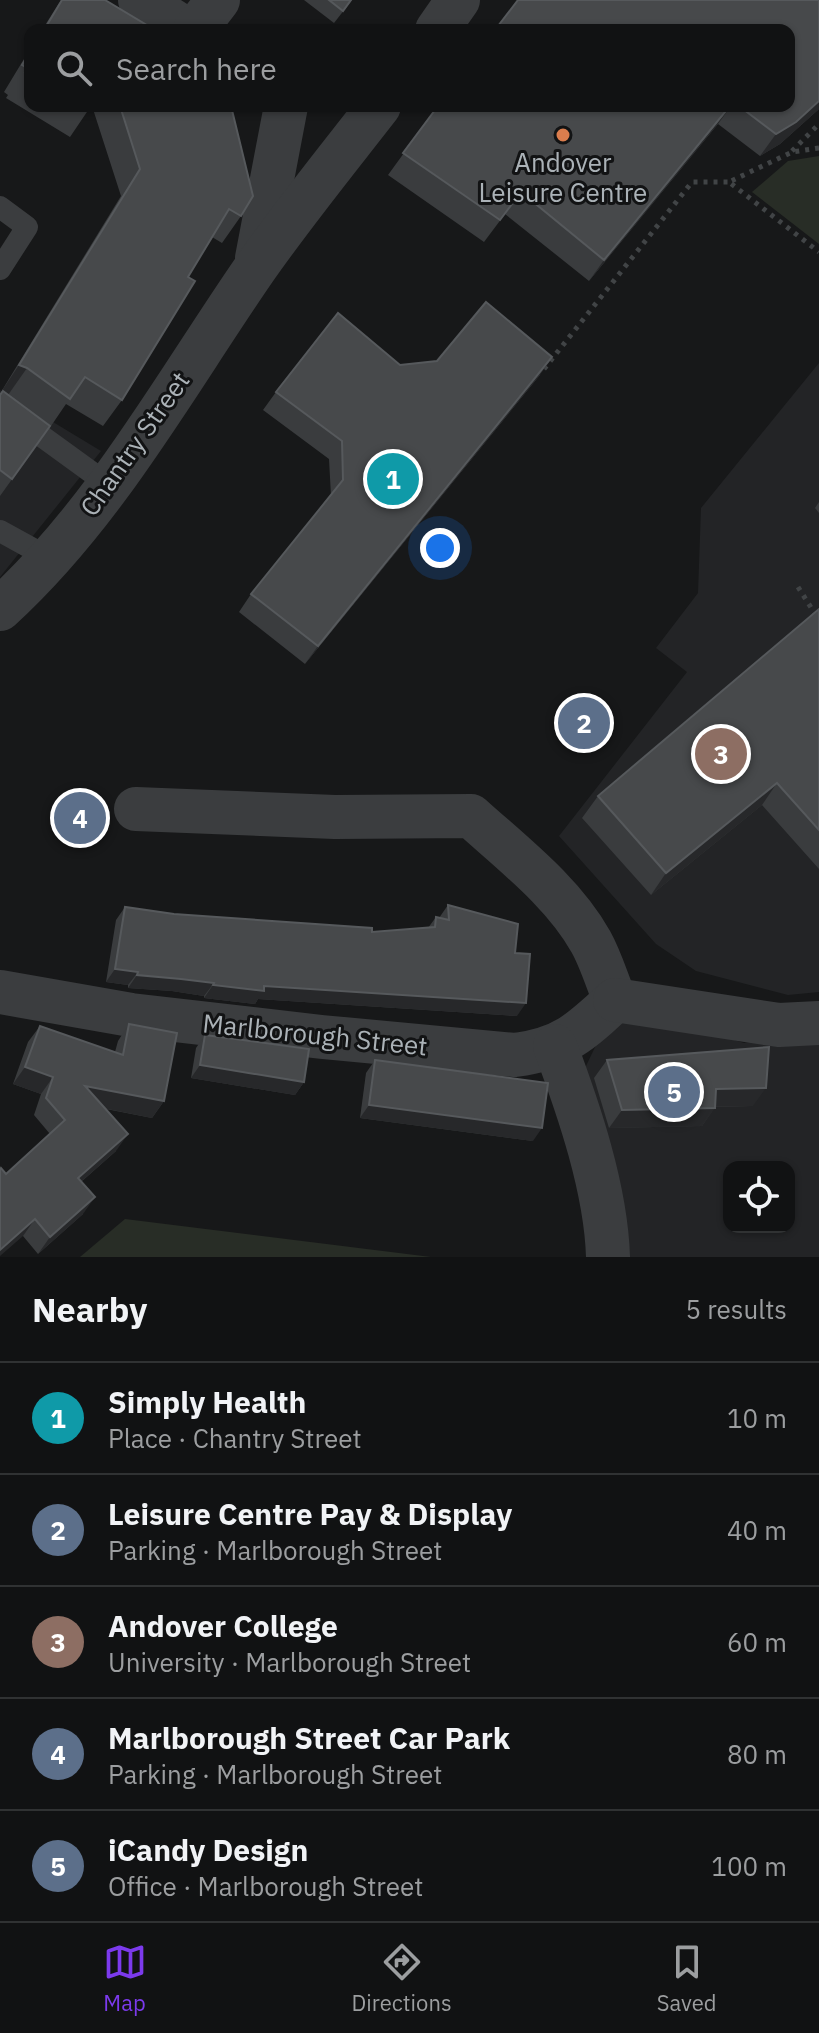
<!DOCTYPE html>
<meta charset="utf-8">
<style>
:root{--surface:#111213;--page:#1e2021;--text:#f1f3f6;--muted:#9c9ea0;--line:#303233;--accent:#7c3aed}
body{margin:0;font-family:"IBM Plex Sans",sans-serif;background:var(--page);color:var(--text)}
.controls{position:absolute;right:24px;bottom:24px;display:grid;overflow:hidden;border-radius:16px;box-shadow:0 2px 6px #0004}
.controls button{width:72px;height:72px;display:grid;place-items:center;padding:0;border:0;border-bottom:2px solid var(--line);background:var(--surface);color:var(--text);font:40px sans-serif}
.you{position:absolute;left:440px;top:548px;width:28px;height:28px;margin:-20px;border:6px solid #fff;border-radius:50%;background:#1a73e8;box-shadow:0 0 0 12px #1a73e833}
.badge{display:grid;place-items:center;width:52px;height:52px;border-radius:50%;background:var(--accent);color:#fff;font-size:26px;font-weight:700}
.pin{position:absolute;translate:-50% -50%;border:4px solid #fff;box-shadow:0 2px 8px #0006}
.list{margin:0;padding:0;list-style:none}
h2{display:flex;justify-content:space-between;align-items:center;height:104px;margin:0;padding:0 32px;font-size:34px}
h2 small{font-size:26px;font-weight:400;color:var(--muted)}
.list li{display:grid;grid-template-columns:52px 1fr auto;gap:24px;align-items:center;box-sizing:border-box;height:112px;padding:0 32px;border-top:2px solid var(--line)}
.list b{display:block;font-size:30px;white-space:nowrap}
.list p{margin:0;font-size:26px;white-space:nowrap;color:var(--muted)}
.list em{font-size:26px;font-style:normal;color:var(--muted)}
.icon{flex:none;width:44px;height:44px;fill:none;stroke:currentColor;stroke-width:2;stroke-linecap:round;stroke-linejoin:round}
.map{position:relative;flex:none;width:819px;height:1257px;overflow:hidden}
.search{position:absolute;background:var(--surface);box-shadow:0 2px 6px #0004;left:24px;right:24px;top:24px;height:88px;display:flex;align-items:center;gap:20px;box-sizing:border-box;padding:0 28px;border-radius:16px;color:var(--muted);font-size:30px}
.sheet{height:664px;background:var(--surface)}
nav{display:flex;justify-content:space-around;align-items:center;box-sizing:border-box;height:112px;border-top:2px solid var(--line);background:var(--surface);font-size:22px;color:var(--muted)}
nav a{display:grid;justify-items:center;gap:4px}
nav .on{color:var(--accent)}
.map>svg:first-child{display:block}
.built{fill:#232426;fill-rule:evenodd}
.green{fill:#282d26}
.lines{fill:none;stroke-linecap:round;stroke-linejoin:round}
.path{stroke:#414446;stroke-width:5;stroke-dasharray:4 6;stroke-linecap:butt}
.service{stroke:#3b3d3f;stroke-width:22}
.minor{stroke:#3b3d3f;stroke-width:44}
.wall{fill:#3a3c3e}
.shaded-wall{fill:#27282a}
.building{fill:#47494b;stroke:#56595c;stroke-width:2}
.poi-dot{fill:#db7d4d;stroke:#121314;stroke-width:3}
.labels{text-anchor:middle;stroke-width:6;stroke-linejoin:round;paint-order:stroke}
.poi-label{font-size:26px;fill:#abb2b7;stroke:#121314}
.street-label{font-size:26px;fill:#abb2b7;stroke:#121314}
</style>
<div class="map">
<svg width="819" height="1257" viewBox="0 0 819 1257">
<rect width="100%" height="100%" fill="#171819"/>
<g class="built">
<polygon points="819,363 819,992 788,995 696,971 656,944 559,836 687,672 656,648 698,593 701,508"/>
<polygon points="0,390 101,451 0,577"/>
<path d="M616,1003L744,1043L819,1031V1257H601L567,1106ZM729,1167H789V1227H729Z"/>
</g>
<g class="green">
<polygon points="819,156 819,244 752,192 788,161"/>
<polygon points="125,1219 431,1257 80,1257"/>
</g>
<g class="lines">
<g class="path">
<polyline points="819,148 792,152 729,182 819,252"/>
<polyline points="792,151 819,124"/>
<polyline points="544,369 692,182 729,182"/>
<polyline points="798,587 817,617"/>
</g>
<g class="service">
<polyline points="0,207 27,227 0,269"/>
<polyline points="0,406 109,485"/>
<polyline points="0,531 51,559"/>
</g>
<g class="minor">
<polyline points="140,0 187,30"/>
<polyline points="195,30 218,0"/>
<polyline points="437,30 458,0"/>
<polyline points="257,258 286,106"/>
<path d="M0,609C105,513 174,386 254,270C293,214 337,160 379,106"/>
<path d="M136,809L335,817L471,816C513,854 563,892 591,942C601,960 607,981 615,1000"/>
<path d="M0,992L131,1015L322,1037L515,1055C563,1049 581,1032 615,1000"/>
<polyline points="615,1000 779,1025 819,1023"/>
<path d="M555,1046C579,1110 606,1189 608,1257"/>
</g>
</g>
<g class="wall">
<polygon points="61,0 105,0 155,30 42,30"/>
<polygon points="304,0 352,0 334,23"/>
<polygon points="819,0 819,109 780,144 760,156 718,124 589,281 505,214 484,242 388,175 438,106 789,106"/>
<polygon points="30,49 30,106 91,106 70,137 6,98 8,95 4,92"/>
<polygon points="92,106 231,106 241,216 222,243 212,237 188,277 122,400 103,426 66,404 51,426 10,396 50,426 0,496 0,395 2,393 1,392 121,196"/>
<polygon points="400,365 540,375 305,664 239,612 251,594 331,496 329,459 263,410 276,392"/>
<polygon points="819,502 819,513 815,508"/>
<polygon points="819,609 819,869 762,805 651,895 582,818 598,796"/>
<polygon points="448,905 515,953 517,1016 258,999 255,1004 204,998 204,996 172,991 128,988 128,985 106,982 116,920 125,907 174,914 372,932 428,928 436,917 439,918"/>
<polygon points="129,1024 164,1101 152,1118 106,1109 116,1151 81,1182 83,1214 38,1254 23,1236 6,1174 50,1134 34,1115 41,1094 13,1084 28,1042 40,1026 115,1052 118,1041"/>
<polygon points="205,1035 304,1082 295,1095 191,1078 196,1048"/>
<polygon points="375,1060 533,1141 360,1118 366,1073"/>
<polygon points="607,1060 753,1106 715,1107 702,1126 609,1128 594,1078"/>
</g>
<g class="shaded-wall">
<polygon points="819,101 819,109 780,144 760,156 776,134"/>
<polygon points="731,106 718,124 589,281 604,260"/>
<polygon points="552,357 540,375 305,664 318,646"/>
<polygon points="19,365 27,368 8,395 1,392"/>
<polygon points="777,783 762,805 651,895 666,873"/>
<polygon points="115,969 138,972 128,985 106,982"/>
<polygon points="137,975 181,979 214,983 204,996 172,991 128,988"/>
<polygon points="213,985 264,986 526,1003 517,1016 258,999 255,1004 204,998"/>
<polygon points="200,1065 304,1082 295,1095 191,1078"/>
<polygon points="25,1067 53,1077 41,1094 13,1084"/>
<polygon points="85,1086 164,1101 152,1118 73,1102"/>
<polygon points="766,1088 753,1106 703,1107 716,1089"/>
<polygon points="369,1105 542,1128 533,1141 360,1118"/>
<polygon points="715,1108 702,1126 609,1128 622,1110"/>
<polygon points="128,1134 116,1151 66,1195 78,1178"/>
<polygon points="95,1197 83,1214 38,1254 50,1237"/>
<polygon points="35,1219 23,1236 0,1256 0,1250"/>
</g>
<g class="building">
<polygon points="62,0 105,0 155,30 44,30"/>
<polygon points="329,0 351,0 343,11"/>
<polygon points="518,0 819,0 819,101 796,122 776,134 739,106 789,106 789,30 495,30"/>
<polygon points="30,52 30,75 25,72 27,68 22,65"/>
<polygon points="120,106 231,106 253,196 241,216 229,209 188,277 195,281 122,400 85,377 70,399 27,368 19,365 140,169"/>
<polygon points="438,106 730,106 604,260 521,192 500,220 403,153"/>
<polygon points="486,302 552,357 318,646 251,594 343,480 342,441 276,392 338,313 400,365 437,361"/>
<polygon points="3,391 50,426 12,479 0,470 0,395"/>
<polygon points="819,609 819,830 777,783 666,873 598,796"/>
<polygon points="448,905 518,924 515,953 530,954 526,1003 264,986 264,991 213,985 214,983 181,979 137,975 138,972 115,969 125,907 174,914 372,928 372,932 435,927 436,917 449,920"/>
<polygon points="129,1024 177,1033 164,1101 85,1086 128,1134 78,1178 95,1197 50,1237 35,1219 0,1250 0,1170 1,1168 6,1174 65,1120 46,1098 53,1077 25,1067 40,1026 123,1055"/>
<polygon points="205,1035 309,1049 304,1082 200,1065"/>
<polygon points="769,1047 766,1088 716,1089 715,1108 622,1110 607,1060"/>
<polygon points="375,1060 548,1083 542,1128 369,1105"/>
</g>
<circle class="poi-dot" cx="563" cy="135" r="8"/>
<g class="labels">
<g class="poi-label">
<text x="563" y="172">Andover<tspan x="563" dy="30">Leisure Centre</tspan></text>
</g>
<g class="street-label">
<text transform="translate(135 444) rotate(-55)" y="9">Chantry Street</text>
<text transform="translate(315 1035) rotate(6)" y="9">Marlborough Street</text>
</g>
</g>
</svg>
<div class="controls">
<button><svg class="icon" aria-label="locate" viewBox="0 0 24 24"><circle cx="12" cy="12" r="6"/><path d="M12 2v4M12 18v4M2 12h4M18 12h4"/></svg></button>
</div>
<div class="you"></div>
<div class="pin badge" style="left:393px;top:479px;background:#0f9aa8">1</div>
<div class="pin badge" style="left:584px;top:723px;background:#5c6f8a">2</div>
<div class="pin badge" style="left:721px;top:754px;background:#8d6e63">3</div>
<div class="pin badge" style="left:80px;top:818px;background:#5c6f8a">4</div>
<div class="pin badge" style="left:674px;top:1092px;background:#5c6f8a">5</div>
<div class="search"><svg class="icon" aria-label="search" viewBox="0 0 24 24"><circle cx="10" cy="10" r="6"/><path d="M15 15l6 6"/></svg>Search here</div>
</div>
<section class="sheet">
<h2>Nearby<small>5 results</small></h2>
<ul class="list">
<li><span class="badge" style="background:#0f9aa8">1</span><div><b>Simply Health</b><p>Place · Chantry Street</p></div><em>10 m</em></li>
<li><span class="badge" style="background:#5c6f8a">2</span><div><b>Leisure Centre Pay &amp; Display</b><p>Parking · Marlborough Street</p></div><em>40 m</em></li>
<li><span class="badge" style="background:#8d6e63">3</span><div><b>Andover College</b><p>University · Marlborough Street</p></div><em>60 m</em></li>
<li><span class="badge" style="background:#5c6f8a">4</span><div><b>Marlborough Street Car Park</b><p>Parking · Marlborough Street</p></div><em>80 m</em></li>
<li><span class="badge" style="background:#5c6f8a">5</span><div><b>iCandy Design</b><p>Office · Marlborough Street</p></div><em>100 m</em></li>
</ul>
</section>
<nav>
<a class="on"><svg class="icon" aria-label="map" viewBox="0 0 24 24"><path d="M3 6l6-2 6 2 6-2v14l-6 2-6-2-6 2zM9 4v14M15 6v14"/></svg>Map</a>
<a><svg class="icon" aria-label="directions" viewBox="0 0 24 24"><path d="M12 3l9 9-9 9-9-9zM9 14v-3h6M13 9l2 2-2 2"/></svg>Directions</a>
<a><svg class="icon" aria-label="saved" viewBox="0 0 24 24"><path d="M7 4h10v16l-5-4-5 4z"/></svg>Saved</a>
</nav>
